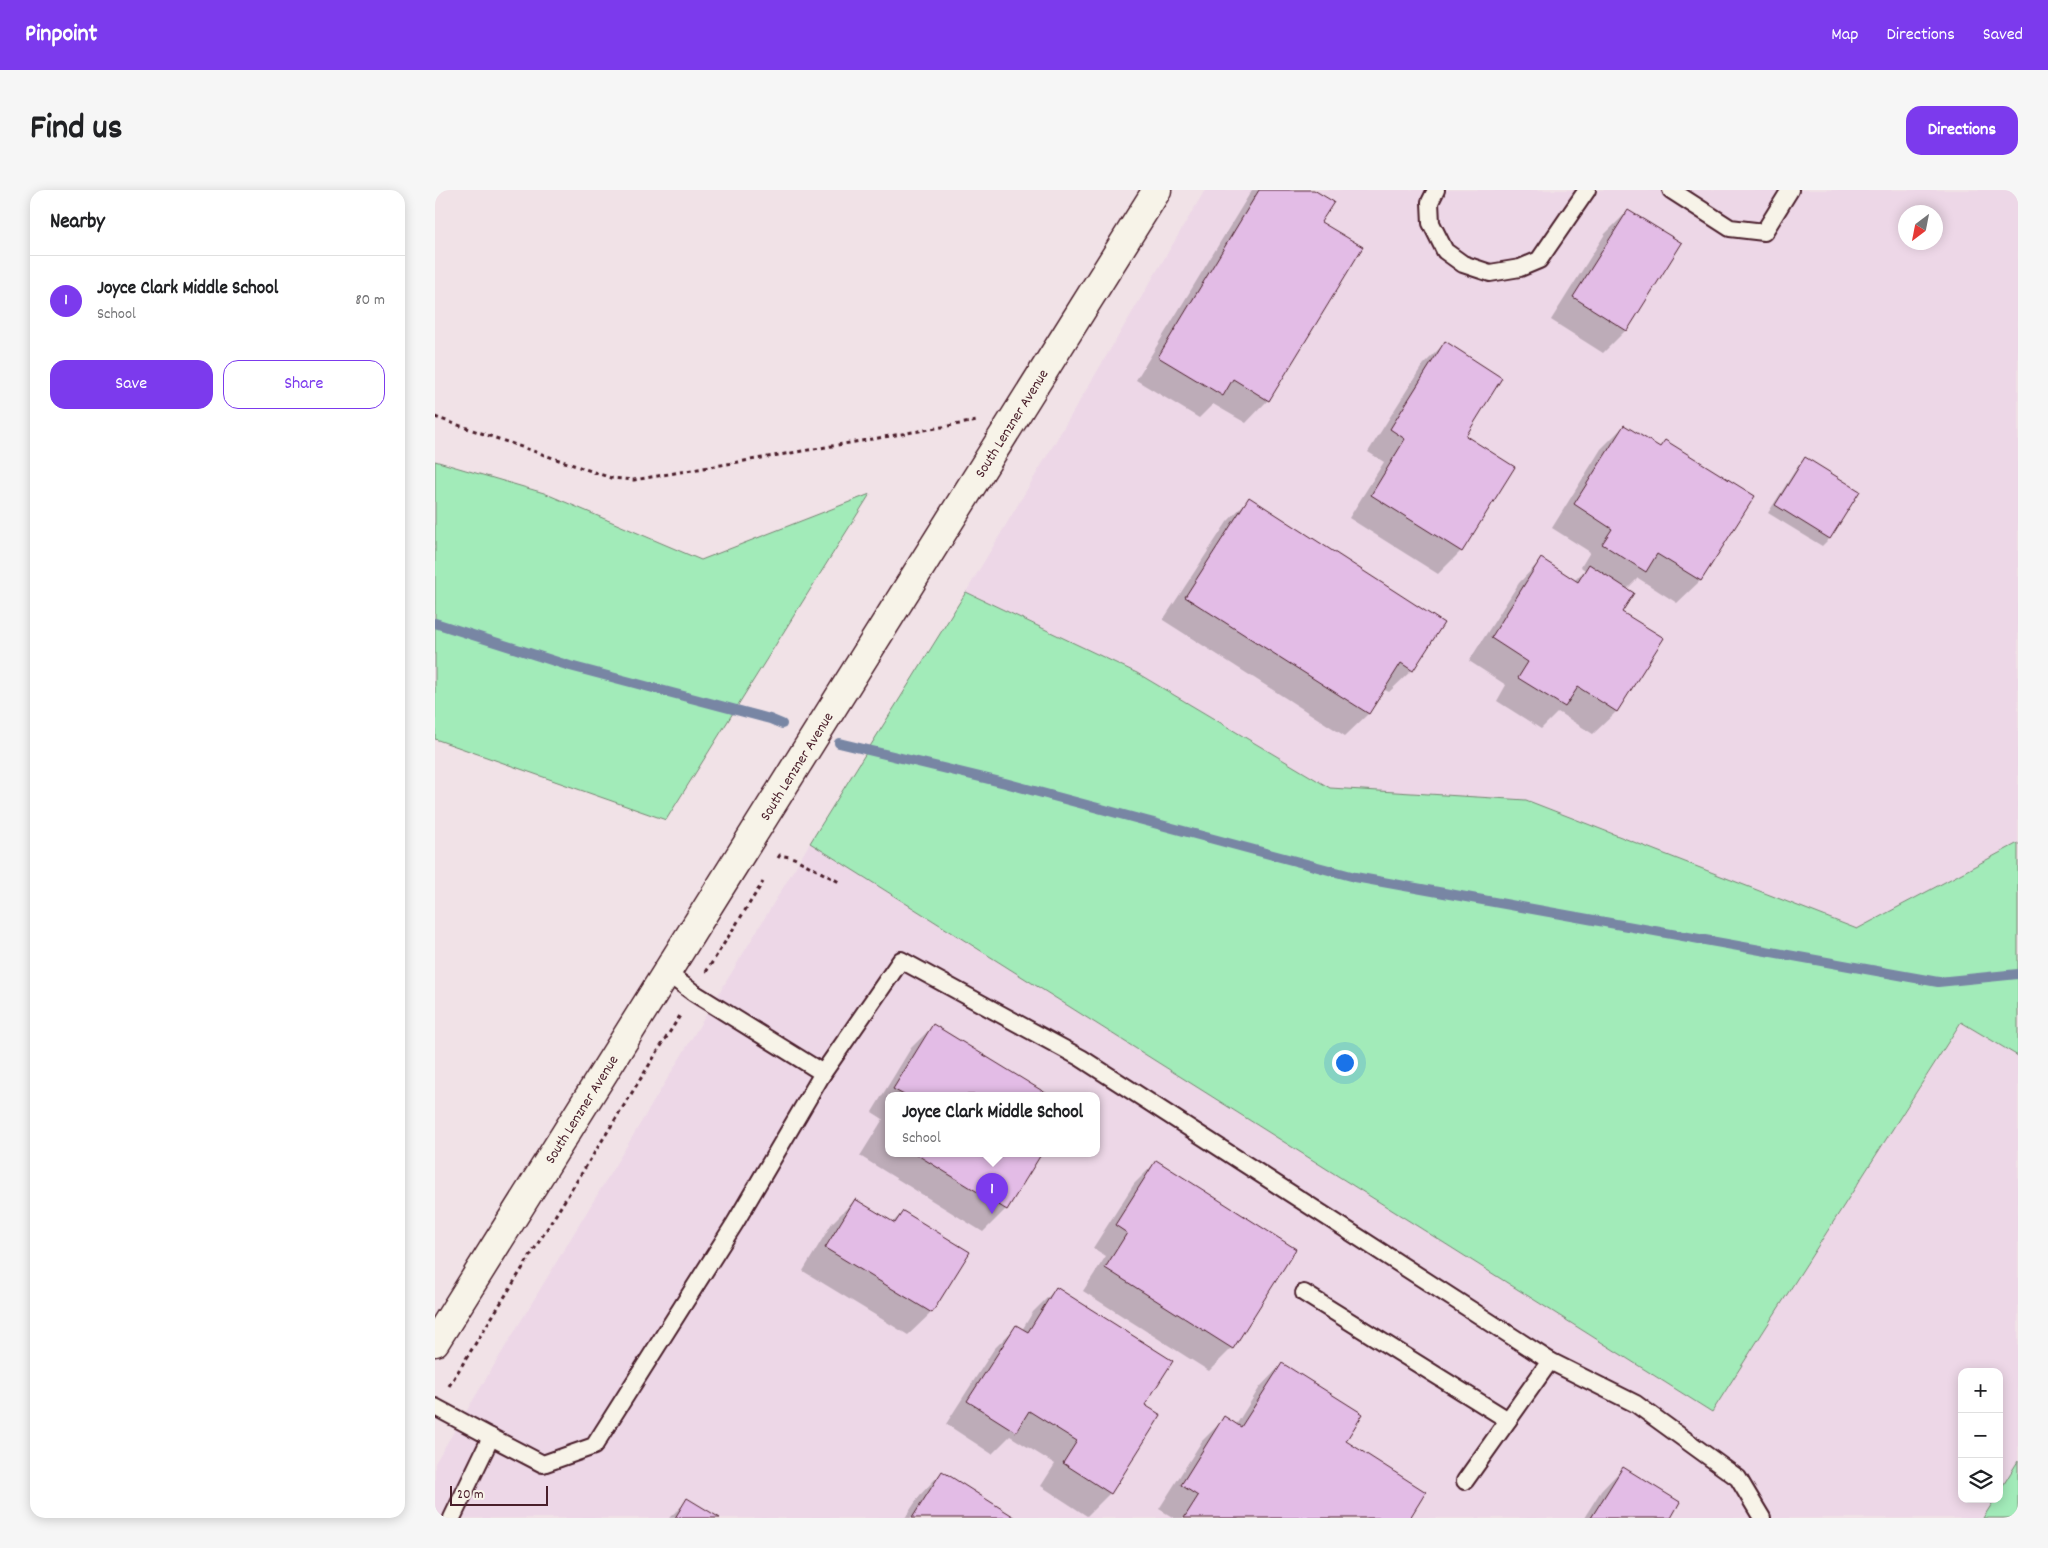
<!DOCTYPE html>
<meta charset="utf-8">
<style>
:root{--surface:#fff;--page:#f6f6f6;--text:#202124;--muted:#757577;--line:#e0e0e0;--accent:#7c3aed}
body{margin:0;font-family:Dekko,sans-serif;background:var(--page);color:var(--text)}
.controls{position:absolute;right:15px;bottom:15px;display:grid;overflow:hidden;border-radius:10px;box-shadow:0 2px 12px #0003}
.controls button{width:45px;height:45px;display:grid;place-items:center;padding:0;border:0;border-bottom:1px solid var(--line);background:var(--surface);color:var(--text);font:25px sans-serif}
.compass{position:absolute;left:1463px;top:15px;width:45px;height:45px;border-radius:50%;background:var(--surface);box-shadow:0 2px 12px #0003;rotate:212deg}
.scale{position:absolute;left:15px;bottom:12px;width:98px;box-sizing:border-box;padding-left:5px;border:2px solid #4a1f2b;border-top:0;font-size:14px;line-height:18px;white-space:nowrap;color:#4a1f2b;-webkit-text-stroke:4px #f7f3e8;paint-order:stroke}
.you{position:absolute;left:909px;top:872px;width:18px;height:18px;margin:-12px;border:4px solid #fff;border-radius:50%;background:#1a73e8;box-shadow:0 0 0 8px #1a73e833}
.badge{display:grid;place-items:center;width:32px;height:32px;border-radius:50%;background:var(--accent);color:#fff;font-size:16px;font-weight:700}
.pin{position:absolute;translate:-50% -41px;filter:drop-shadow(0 1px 2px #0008)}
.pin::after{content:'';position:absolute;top:26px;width:18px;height:15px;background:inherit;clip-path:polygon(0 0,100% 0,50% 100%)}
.popup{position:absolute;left:450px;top:902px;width:215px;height:65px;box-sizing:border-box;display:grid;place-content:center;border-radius:10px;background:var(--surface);filter:drop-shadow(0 1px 4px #0005);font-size:16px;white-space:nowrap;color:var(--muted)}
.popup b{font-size:19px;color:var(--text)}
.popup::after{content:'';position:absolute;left:50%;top:100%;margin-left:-10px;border:10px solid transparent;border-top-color:var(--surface)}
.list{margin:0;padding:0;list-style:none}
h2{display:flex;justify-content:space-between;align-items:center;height:65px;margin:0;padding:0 20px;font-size:21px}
h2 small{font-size:16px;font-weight:400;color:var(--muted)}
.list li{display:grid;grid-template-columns:32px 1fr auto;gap:15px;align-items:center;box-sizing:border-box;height:90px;padding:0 20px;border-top:1px solid var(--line)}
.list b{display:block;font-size:19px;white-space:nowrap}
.list p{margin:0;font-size:16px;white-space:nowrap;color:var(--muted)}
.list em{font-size:16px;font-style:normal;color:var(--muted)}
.actions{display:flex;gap:10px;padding:15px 20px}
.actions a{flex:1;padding:11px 0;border:1px solid var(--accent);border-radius:15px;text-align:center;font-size:18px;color:var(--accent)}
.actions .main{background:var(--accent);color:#fff}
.icon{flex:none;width:28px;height:28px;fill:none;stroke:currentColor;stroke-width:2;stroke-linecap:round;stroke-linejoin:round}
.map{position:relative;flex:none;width:1583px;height:1328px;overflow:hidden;border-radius:15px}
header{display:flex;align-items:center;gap:30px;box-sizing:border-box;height:70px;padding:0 25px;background:var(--accent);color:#fff}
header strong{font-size:24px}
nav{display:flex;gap:28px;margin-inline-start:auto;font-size:18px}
.intro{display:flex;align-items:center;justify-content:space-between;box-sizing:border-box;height:120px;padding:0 30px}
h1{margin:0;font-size:35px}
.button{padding:12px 22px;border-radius:15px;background:var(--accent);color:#fff;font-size:18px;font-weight:700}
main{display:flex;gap:30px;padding:0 30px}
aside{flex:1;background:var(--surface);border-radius:15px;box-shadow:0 2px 12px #0003}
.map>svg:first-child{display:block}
.built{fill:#edd7e7;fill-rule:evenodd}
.green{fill:#a2ebb9;stroke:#768572}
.shadow{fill:#0003}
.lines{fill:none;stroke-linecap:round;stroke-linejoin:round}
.stream{stroke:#7886a4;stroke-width:10}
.building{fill:#e3bce6;stroke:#4a1f2b}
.lane-casing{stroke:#4a1f2b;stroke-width:20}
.street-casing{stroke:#4a1f2b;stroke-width:31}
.path{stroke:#4a1f2b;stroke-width:3;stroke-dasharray:4 4;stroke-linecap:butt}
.lane{stroke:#f7f3e8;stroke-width:16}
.street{stroke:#f7f3e8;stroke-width:28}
.labels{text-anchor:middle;stroke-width:5;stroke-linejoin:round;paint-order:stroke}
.street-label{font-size:15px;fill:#4a1f2b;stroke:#f7f3e8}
</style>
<header>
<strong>Pinpoint</strong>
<nav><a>Map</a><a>Directions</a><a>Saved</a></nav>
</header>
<div class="intro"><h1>Find us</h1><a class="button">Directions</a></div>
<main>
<aside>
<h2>Nearby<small></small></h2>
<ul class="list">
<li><span class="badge">1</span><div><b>Joyce Clark Middle School</b><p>School</p></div><em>80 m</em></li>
</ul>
<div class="actions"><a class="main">Save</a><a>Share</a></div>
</aside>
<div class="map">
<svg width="1583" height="1328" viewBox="0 0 1583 1328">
<rect width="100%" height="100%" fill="#f1e2e7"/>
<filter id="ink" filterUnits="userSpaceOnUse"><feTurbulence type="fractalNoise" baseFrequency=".02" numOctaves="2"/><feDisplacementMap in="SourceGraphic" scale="10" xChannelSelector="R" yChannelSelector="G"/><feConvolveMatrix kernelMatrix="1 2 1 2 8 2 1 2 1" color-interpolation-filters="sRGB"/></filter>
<g filter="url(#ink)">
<g class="built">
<path d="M770,0H1583V653L1422,739L1091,610L895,598L702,483L531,402ZM1470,22H1500V52H1470Z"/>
<path d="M375,653L1277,1222L1527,832L1583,866V1328H0V1273ZM453,905H661V963H453ZM1527,1182H1564V1309H1527Z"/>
</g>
<g class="green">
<polygon points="0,271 109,303 266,370 435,304 231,630 0,549"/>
<polygon points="531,402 702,483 895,598 1091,610 1422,739 1583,653 1583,866 1526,832 1277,1222 375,653"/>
<polygon points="1583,1271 1583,1328 1548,1328 1560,1309 1564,1309 1564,1302"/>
</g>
<g class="shadow">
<polygon points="817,0 877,0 885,32 833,210 811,233 778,214 764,228 701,190"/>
<polygon points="1193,21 1191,140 1168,163 1116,130 1170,44"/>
<polygon points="1010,153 1029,247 1026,361 1003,384 914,328 949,272 933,262 987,176"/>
<polygon points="1189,236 1224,258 1230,252 1318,307 1265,391 1242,413 1203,388 1192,399 1186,422 1227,448 1181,522 1158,544 1123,522 1106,539 1062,511 1071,495 1034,471 1084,393 1106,370 1139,391 1150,380 1146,377 1155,362 1117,338 1166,259"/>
<polygon points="1370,268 1423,302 1394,349 1387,356 1333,323 1363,276"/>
<polygon points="814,309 977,480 954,502 948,499 933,524 910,546 728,430 792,332"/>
<polygon points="499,835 612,905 453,905 453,963 606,963 571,1019 548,1042 425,966 448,929 437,922 476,858"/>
<polygon points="721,972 797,1158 774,1181 648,1101 671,1066 658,1058 699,994"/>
<polygon points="420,1010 457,1033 468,1022 533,1062 496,1123 473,1145 368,1081 397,1033"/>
<polygon points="621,1099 708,1215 675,1303 652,1326 606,1296 620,1274 575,1246 557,1264 511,1234 559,1159 582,1136 587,1140 598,1122"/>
<polygon points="847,1174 973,1328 739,1328 724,1319 767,1251 790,1228 801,1235 825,1197"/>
<polygon points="1188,1278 1234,1328 1149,1328 1166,1301"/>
<polygon points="507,1282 578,1328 470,1328 485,1305"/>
<polygon points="253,1310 282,1328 234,1328"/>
</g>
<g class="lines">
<g class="stream">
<polyline points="0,433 135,476 335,529 347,534"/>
<polyline points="404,553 570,593 920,687 1503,792 1583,784"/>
</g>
</g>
<g class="building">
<polygon points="824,0 879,0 899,12 886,32 928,57 834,211 798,189 788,206 723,167"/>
<polygon points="1193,20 1247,53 1192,141 1138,107"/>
<polygon points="1010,151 1067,188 1031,246 1080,277 1027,362 936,305 970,249 955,239"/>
<polygon points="1189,235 1225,257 1230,250 1320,306 1266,391 1222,364 1211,382 1167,354 1177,339 1139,314"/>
<polygon points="1370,267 1425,301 1395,349 1340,315"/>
<polygon points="814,307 1009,433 978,481 966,473 934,524 750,407"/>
<polygon points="1106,368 1143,392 1154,374 1199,403 1187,422 1229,448 1182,522 1143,497 1130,517 1083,488 1093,472 1056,448"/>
<polygon points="498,834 614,905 469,905 458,899"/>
<polygon points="479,963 607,963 572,1020"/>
<polygon points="721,970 861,1059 798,1159 670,1078 692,1043 680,1035"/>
<polygon points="420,1009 460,1033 468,1021 535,1062 497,1123 390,1058"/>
<polygon points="621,1097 738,1171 710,1215 726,1225 676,1304 628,1273 642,1251 594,1221 581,1242 532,1211 581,1135 593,1142"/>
<polygon points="847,1173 928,1224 911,1251 991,1302 975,1328 749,1328 763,1306 746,1295 789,1226 806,1237"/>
<polygon points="1188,1277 1245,1312 1236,1328 1156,1328"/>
<polygon points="507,1281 581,1328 477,1328"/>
<polygon points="252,1308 285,1328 240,1328"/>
</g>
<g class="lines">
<defs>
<g id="lane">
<polyline points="1001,0 995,12 996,33 1010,61 1028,74 1055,83 1085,78 1104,70 1152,0"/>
<polyline points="1236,0 1295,38 1329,42 1355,0"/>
<polyline points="232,783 259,803 388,883 466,770 646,868 1115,1171 1201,1214 1303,1288 1327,1328"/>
<polyline points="869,1103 1073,1230"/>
<polyline points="0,1217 56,1247 17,1328"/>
<polyline points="56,1247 108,1274 159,1256 300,1033 388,883"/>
<polyline points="1030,1291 1115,1171"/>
</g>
<polyline id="street" points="0,1152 722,0"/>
</defs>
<use href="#lane" class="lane-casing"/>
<use href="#street" class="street-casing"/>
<g class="path">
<polyline points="0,227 176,288 199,290 542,231"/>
<polyline points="343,668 345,665 359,668 406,693"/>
<polyline points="271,782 328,692"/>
<polyline points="14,1196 246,824"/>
</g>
<use href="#lane" class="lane"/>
<use href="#street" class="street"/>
</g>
</g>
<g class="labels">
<g class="street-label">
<text transform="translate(576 233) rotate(-58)" y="5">South Lenzner Avenue</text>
<text transform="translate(361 576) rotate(-58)" y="5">South Lenzner Avenue</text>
<text transform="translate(146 919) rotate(-58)" y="5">South Lenzner Avenue</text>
</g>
</g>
</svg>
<div class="controls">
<button>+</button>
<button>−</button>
<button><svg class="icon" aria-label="layers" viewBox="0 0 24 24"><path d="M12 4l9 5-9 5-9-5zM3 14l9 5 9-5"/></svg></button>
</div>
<svg class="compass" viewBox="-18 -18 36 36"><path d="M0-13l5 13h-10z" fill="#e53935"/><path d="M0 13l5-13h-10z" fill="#757577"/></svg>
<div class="scale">20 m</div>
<div class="you"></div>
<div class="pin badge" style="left:557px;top:1024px">1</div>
<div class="popup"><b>Joyce Clark Middle School</b>School</div>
</div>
</main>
